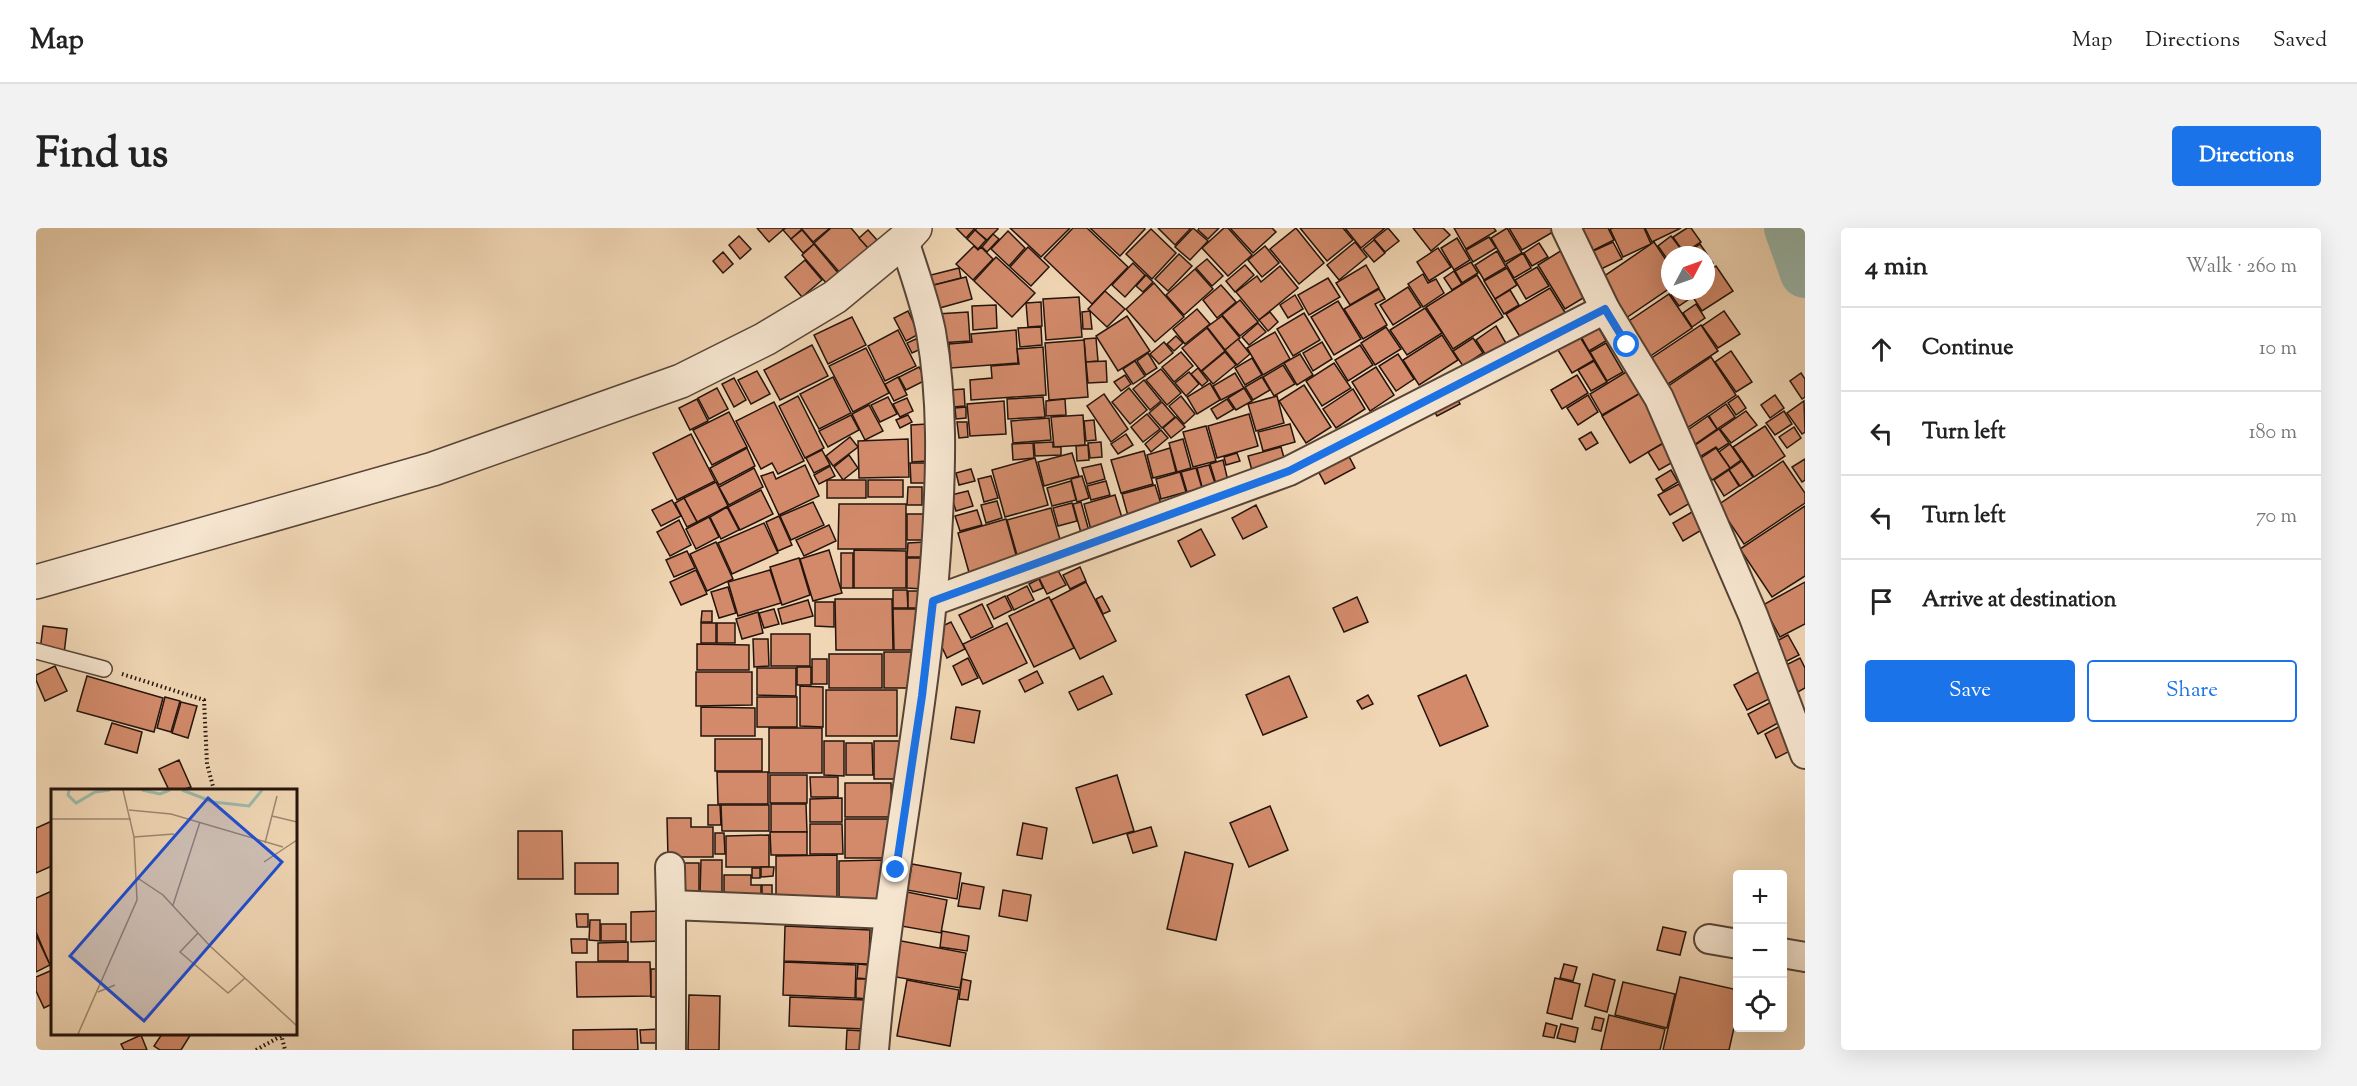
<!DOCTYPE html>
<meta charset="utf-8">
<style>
:root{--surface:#fff;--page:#f2f2f2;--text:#222;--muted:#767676;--line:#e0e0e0;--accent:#1a73e8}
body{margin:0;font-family:"Sorts Mill Goudy",serif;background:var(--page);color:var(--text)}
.controls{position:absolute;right:18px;bottom:18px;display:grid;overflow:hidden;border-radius:6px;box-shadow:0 6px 24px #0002}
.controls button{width:54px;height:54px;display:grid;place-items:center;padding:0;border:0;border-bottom:2px solid var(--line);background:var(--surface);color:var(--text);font:30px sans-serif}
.compass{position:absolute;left:1625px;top:18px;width:54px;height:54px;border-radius:50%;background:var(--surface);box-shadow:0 6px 24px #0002;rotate:49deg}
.stop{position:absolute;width:18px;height:18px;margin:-14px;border:4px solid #1a73e8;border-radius:50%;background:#fff}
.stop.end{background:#1a73e8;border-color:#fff;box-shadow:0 2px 6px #0008}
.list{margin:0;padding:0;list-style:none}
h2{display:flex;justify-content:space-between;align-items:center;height:78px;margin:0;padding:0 24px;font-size:26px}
h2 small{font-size:20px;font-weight:400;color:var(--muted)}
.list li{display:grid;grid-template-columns:39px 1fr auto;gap:18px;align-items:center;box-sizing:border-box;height:84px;padding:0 24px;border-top:2px solid var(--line)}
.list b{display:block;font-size:22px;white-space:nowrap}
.list em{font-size:20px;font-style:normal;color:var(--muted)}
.actions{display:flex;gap:12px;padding:18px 24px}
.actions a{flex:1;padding:14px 0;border:2px solid var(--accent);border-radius:6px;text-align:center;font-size:21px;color:var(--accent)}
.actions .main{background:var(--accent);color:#fff}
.icon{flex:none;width:33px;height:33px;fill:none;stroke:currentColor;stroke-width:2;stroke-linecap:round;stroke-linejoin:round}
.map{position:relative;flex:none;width:1769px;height:822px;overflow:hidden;border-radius:6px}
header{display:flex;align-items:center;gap:36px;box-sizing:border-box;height:84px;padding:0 30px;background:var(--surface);border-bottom:2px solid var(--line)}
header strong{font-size:28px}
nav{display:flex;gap:33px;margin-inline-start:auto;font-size:21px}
.intro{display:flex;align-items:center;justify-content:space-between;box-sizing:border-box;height:144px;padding:0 36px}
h1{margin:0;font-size:42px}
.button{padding:15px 27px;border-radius:6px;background:var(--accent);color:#fff;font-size:21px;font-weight:700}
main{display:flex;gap:36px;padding:0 36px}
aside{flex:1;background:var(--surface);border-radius:6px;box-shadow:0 6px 24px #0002}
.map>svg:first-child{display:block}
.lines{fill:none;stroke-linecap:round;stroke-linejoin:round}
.river{stroke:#9ab9ac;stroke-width:50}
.building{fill:#d28a6a;stroke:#24140c;stroke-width:1.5}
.service-casing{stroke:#574436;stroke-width:18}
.minor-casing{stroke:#574436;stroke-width:32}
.tertiary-casing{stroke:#574436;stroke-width:36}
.path{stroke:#24140c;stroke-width:4;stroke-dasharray:1.5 3;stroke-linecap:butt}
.service{stroke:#f5e4ce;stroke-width:15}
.minor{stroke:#f5e4ce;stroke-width:28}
.tertiary{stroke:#f5e4ce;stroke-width:33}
.route{stroke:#1a73e8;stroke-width:8}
.inset-river{fill:none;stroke:#9ab9ac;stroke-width:3}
.inset-road{fill:none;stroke:#9e8871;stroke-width:1.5}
.view{fill:#1d4ed8;fill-opacity:0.15;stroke:#1d4ed8;stroke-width:3}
.inset-edge{fill:none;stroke:#24140c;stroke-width:3}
</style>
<header>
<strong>Map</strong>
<nav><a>Map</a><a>Directions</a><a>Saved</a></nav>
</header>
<div class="intro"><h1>Find us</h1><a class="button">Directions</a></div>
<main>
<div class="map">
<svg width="1769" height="822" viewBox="0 0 1769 822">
<rect width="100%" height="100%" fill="#f0d6b4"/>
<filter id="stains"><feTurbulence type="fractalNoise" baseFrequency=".00333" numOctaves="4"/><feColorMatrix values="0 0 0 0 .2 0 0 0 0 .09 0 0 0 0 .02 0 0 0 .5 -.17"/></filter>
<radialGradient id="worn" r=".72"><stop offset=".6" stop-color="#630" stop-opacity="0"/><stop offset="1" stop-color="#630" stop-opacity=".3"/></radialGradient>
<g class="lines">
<polyline class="river" points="1753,0 1769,45"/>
</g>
<g class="building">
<polygon points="721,0 749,0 733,14"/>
<polygon points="750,0 765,0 766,1 755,11 747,2"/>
<polygon points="765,0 794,0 777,14"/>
<polygon points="795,0 815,0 833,21 805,46 778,15"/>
<polygon points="920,0 939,0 930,10"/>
<polygon points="941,0 962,0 962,1 951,12 939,2"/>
<polygon points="974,0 1034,0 1005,29"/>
<polygon points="1037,0 1051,0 1092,39 1056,76 1008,30"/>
<polygon points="1054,0 1108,0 1109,1 1084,28"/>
<polygon points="1122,0 1155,0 1139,17"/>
<polygon points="1157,0 1172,13 1154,32 1139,19"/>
<polygon points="1163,0 1183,0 1172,11 1162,2"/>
<polygon points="1188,0 1192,0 1216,27 1192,48 1166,20"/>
<polygon points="1194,0 1236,0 1240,4 1217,25"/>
<polygon points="1260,0 1288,35 1263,56 1234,21"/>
<polygon points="1264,0 1307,0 1317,12 1291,33"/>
<polygon points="1309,0 1349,0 1325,20"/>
<polygon points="1352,0 1363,13 1349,24 1338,11"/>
<polygon points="1377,0 1407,0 1414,7 1395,23"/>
<polygon points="1418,0 1458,0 1460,3 1430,21"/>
<polygon points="1471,0 1486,25 1469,34 1455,10"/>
<polygon points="1473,0 1522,0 1522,1 1486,22"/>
<polygon points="1540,0 1572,0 1578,12 1552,25"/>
<polygon points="1577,0 1608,0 1615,16 1587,29 1574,1"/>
<polygon points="1609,0 1645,0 1616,14"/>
<polygon points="1651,0 1655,0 1665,14 1648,25 1637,9"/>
<polygon points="1115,1 1140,25 1116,51 1090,26"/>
<polygon points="766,2 778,16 767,25 755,11"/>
<polygon points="832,2 841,12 832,20 823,10"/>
<polygon points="939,2 950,12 942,21 931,11"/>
<polygon points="972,3 989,20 973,38 955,21"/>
<polygon points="957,6 963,11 951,24 946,19"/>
<polygon points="703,8 715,21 704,31 693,17"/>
<polygon points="1635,8 1648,25 1634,27 1634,35 1622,18"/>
<polygon points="1453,9 1460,20 1437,34 1430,22"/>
<polygon points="1421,10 1434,32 1418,42 1405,20"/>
<polygon points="1338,12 1349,25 1338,34 1327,21"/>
<polygon points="1319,14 1331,29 1303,52 1291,37"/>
<polygon points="1577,14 1586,31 1563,42 1555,24"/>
<polygon points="1618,14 1634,38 1634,60 1590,90 1564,51"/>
<polygon points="1503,15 1512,29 1496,38 1488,25"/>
<polygon points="778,16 803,46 791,56 766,27"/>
<polygon points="1664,16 1677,35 1670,40 1670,27 1647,27"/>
<polygon points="938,18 942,22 945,19 957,31 937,52 920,36"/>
<polygon points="1229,18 1243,35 1226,49 1212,32"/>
<polygon points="992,19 1013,39 995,58 974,39"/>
<polygon points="1531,19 1557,64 1529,81 1502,37"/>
<polygon points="1402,20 1415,39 1393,53 1381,34"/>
<polygon points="1461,23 1470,39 1448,52 1439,37"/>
<polygon points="687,24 697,36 687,45 677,33"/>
<polygon points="1487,25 1495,40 1478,50 1470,36"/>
<polygon points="1143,26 1156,38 1132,63 1119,51"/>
<polygon points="960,29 999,65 976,89 938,53"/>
<polygon points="1171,31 1187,48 1176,58 1160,40"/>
<polygon points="769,32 786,52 766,69 749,49"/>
<polygon points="1435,34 1442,45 1426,55 1419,43"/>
<polygon points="1097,35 1109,47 1089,69 1076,57"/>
<polygon points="1209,37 1218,47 1199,64 1190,53"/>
<polygon points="1330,37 1343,60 1314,77 1300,55"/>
<polygon points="1244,38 1262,60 1223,92 1200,64 1221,48 1225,54"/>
<polygon points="1680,38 1697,63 1666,83 1653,63 1670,63 1670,44"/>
<polygon points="1501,39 1513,58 1490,71 1479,52"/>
<polygon points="923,40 925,50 894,58 891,48"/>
<polygon points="1471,40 1481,57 1459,71 1448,53"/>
<polygon points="1159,41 1177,61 1148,87 1130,67"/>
<polygon points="1418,43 1426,56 1416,62 1408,50"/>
<polygon points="1387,46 1392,55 1400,51 1408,65 1387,79 1372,56"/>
<polygon points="1110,47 1117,54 1107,64 1100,58"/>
<polygon points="1441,47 1467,89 1417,121 1390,79"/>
<polygon points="930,49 936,71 900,81 894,58"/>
<polygon points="1292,50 1304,69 1273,87 1262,67"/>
<polygon points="1118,55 1148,89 1119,114 1090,81"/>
<polygon points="1185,57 1200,74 1181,90 1167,72"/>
<polygon points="1372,59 1385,79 1357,97 1344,77"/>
<polygon points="1514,60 1530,86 1486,112 1470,86"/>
<polygon points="1343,61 1349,71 1339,76 1351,97 1327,111 1308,81"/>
<polygon points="1474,62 1483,77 1468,86 1459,71"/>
<polygon points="1069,63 1089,81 1071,99 1052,81"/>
<polygon points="1642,63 1651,63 1656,69 1643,78 1635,67"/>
<polygon points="1633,66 1656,100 1613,129 1590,95"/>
<polygon points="1259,67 1267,81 1252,90 1244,77"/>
<polygon points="1043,69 1046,109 1010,112 1007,71"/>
<polygon points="1204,72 1222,94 1204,108 1186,87"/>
<polygon points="1302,73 1325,111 1298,127 1275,89"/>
<polygon points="1005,74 1006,98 992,99 990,75"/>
<polygon points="1660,76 1669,90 1656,99 1647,85"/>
<polygon points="960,77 961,100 937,102 936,78"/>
<polygon points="1389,80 1406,105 1371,127 1354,102"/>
<polygon points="1161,81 1174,96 1149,116 1137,101"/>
<polygon points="872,83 883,106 870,113 858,90"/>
<polygon points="1054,83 1056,101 1047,101 1046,84"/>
<polygon points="1688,83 1704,106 1682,120 1666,98"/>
<polygon points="932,84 934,113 903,115 901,86"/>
<polygon points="1234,84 1242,94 1232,103 1223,92"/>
<polygon points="1268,85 1284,112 1257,128 1241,101"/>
<polygon points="1091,88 1114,123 1082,143 1060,108"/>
<polygon points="1186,88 1204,110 1189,122 1171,99"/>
<polygon points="816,89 830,117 792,136 778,107"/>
<polygon points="1559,93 1570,113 1553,123 1542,103"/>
<polygon points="1222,95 1230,104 1213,117 1206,109"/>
<polygon points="1665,97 1682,123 1626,160 1608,135"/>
<polygon points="1460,98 1471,117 1451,129 1440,112"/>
<polygon points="1005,99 1006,117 984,119 982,100"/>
<polygon points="1350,99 1365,121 1339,137 1325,115"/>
<polygon points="1171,100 1189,123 1165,143 1146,120"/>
<polygon points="862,102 880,138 849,153 832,118"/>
<polygon points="980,102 982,135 915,140 913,116 936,114 935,106"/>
<polygon points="1239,104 1254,131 1227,147 1211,120"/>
<polygon points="1541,104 1558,132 1536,145 1519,117"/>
<polygon points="1406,107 1422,132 1383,157 1367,132"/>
<polygon points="1140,108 1147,115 1138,123 1131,116"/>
<polygon points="882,110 887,120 876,125 871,115"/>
<polygon points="1060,110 1062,133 1050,134 1048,111"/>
<polygon points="1437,110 1447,125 1427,138 1417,123"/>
<polygon points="1202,111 1214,126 1201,137 1189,122"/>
<polygon points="1048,112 1052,169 1013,172 1009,115"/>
<polygon points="1128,114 1137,125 1123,136 1114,126"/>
<polygon points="1286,114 1296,131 1277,143 1267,125"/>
<polygon points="1570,115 1587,144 1571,153 1554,124"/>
<polygon points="776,117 792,148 744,172 728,142"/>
<polygon points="1324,117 1337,137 1312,153 1299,132"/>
<polygon points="1007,119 1010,167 935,172 934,152 956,150 955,138 983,136 981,121"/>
<polygon points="830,120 853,165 817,184 793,138"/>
<polygon points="1695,123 1716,154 1700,164 1679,134"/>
<polygon points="1145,124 1157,138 1138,154 1126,139"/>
<polygon points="1189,124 1200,137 1177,156 1166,143"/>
<polygon points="1112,125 1121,140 1110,147 1101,133"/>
<polygon points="1264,126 1277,147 1261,157 1248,135"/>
<polygon points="1362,126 1378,151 1360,163 1343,138"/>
<polygon points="1675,129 1700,167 1651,200 1625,163"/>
<polygon points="1216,130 1226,147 1209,157 1199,140"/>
<polygon points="1070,133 1071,154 1052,155 1050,134"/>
<polygon points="1099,133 1109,148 1097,156 1087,141"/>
<polygon points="1558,133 1571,154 1555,163 1542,142"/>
<polygon points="1298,135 1315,160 1286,178 1270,153"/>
<polygon points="1247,137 1259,156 1238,168 1227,149"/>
<polygon points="883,139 890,152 870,162 863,149"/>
<polygon points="1340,139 1358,167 1334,183 1316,154"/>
<polygon points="1162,140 1172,153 1166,158 1155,146"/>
<polygon points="1125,141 1145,165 1131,177 1110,152"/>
<polygon points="1595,141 1608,163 1566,187 1554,166"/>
<polygon points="721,143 734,166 715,176 702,152"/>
<polygon points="1153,144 1163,156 1150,168 1139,155"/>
<polygon points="1199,145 1208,160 1185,172 1177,158"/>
<polygon points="1765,145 1769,151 1769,169 1766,171 1754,153"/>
<polygon points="1089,147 1095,156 1085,163 1078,154"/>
<polygon points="1541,147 1552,165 1526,181 1515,162"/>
<polygon points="797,149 815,185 783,201 764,166"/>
<polygon points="862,149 871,167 858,173 849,156"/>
<polygon points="1226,149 1234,162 1217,172 1209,159"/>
<polygon points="698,150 710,172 698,179 686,156"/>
<polygon points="1108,152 1125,173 1114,182 1097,161"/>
<polygon points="1174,155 1184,172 1161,186 1151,169"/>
<polygon points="1268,157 1295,199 1270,215 1243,173"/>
<polygon points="681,160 692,181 673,191 662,170"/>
<polygon points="1093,160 1111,182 1094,196 1076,174"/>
<polygon points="1208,160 1216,173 1200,182 1192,170"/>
<polygon points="1416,160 1424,176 1401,188 1393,173"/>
<polygon points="928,161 929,178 917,179 915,162"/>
<polygon points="1317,161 1329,181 1300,200 1287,181"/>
<polygon points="1606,164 1634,211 1594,235 1566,188"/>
<polygon points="1068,166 1092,201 1075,214 1051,178"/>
<polygon points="1552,167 1562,184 1542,197 1531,180"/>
<polygon points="1739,167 1748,180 1734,190 1725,177"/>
<polygon points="762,168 788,220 769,230 743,178"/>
<polygon points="1145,168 1159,186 1148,196 1133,178"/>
<polygon points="1241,168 1248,195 1220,203 1212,176"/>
<polygon points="1702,168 1710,180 1700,187 1692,175"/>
<polygon points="852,169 861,186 844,194 835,177"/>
<polygon points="1007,169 1009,189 972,191 971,171"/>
<polygon points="871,170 877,183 864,189 857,176"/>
<polygon points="661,171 672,193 654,202 643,180"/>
<polygon points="1029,171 1030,187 1010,188 1010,173"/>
<polygon points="1191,171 1198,181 1181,191 1175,181"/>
<polygon points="968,173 970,206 934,208 931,176"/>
<polygon points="1768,173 1769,204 1766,206 1751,185"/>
<polygon points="738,174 768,233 742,246 736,235 725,241 700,193"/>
<polygon points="1126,174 1139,189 1126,200 1113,185"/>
<polygon points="1690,176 1699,189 1681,201 1673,188"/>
<polygon points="833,177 847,203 829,212 816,186"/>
<polygon points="930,179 930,190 920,191 919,180"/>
<polygon points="1710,183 1721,197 1695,215 1684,201"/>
<polygon points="1748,183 1756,196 1739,207 1730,195"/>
<polygon points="693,184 711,219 676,237 657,202"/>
<polygon points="1111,186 1124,201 1107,214 1095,199"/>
<polygon points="1213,186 1222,218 1181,230 1172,198"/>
<polygon points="815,187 823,202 792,219 783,203"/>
<polygon points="872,187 876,194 864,200 860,192"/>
<polygon points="1047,187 1049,217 1018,219 1015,189"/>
<polygon points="1672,188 1681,201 1658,217 1649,204"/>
<polygon points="1140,189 1149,199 1135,210 1127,200"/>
<polygon points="1013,190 1015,212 977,215 975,193"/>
<polygon points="1058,192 1060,212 1050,213 1048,193"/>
<polygon points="921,194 931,194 932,209 923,210"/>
<polygon points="891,196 892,233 876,234 875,197"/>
<polygon points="1254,196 1259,214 1227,223 1222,204"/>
<polygon points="1170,198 1180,233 1157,239 1147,204"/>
<polygon points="1729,198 1749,228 1718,249 1697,219"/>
<polygon points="1758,199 1765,210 1751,220 1743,209"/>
<polygon points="1683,201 1693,215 1682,222 1680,219 1662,230 1655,220"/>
<polygon points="1125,202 1132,210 1115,224 1109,216"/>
<polygon points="1555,204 1562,215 1550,222 1543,211"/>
<polygon points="655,206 679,253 641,272 617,225"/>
<polygon points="1090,206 1097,217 1082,226 1075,216"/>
<polygon points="814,209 822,219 797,238 790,228"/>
<polygon points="872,211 873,249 823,250 822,213"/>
<polygon points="1147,211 1155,240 1141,244 1133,215"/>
<polygon points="1633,212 1644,230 1623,242 1612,224"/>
<polygon points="1017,214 1017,219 1025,219 1025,227 999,228 998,215"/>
<polygon points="1065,214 1066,229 1054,230 1052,215"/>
<polygon points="997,215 998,230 977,232 976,216"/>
<polygon points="1694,216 1705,232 1694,240 1683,224"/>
<polygon points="1052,217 1053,232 1041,233 1040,218"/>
<polygon points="1245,219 1250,237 1217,246 1212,228"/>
<polygon points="1308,219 1319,240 1289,256 1278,235"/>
<polygon points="711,220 719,238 683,257 674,240"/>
<polygon points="1134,220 1140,244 1117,250 1111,227"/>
<polygon points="1680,220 1694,240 1676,252 1662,232"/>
<polygon points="786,222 794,237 778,245 770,230"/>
<polygon points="1108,223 1117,256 1085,265 1075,232"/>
<polygon points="1036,225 1043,248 1008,258 1002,234"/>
<polygon points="1201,225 1204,233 1190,237 1188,229"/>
<polygon points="813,227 822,240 807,252 798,239"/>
<polygon points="999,230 1012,277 969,289 956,242"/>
<polygon points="1769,231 1769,252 1766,254 1756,239"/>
<polygon points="1187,232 1192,253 1180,256 1174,236"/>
<polygon points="1706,233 1717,249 1704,258 1693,242"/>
<polygon points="1747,233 1769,265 1769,275 1708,316 1682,277"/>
<polygon points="874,235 892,235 893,255 875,255"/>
<polygon points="1065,236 1069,251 1051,256 1046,240"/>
<polygon points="769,237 783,268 743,287 725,248 737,244 740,251"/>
<polygon points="1173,237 1179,255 1166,259 1161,240"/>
<polygon points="794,238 799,248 783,256 778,247"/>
<polygon points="718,240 727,259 693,277 683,259"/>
<polygon points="1160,240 1166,260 1151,264 1145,244"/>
<polygon points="935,241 939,253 923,257 920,245"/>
<polygon points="1635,242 1642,254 1627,263 1620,251"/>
<polygon points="1693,242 1703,258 1688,268 1678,252"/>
<polygon points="1144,244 1150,264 1125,271 1120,251"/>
<polygon points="955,248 962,270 948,274 942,251"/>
<polygon points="1046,248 1053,270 1041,274 1035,251"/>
<rect x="791" y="252" width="39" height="18"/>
<rect x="832" y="252" width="35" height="17"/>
<polygon points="1035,253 1040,272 1016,278 1011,260"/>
<polygon points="1070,253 1074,267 1055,272 1051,258"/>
<polygon points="680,254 692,278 661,294 648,270"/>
<polygon points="1643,256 1654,275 1634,287 1622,267"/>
<polygon points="1119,257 1126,279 1092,288 1086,266"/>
<polygon points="872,259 886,259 886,277 871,277"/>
<polygon points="725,262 737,286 704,302 692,279"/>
<polygon points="932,263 937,278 920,283 915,267"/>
<polygon points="1079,267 1087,293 1055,302 1048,276"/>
<polygon points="648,270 661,294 651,299 639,275"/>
<polygon points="636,272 645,288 625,298 616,282"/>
<polygon points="961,273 966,290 950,295 945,277"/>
<polygon points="777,274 788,297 755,312 744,288"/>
<polygon points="1045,274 1053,303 1045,305 1037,276"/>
<polygon points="1036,275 1041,293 1022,298 1017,280"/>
<polygon points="803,276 870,276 870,321 802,321"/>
<polygon points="1220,277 1231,299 1207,311 1196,290"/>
<polygon points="1769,278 1769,348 1736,369 1704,321"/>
<polygon points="691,279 703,302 685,311 674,289"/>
<polygon points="1015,280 1025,315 981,327 971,292"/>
<polygon points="1663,280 1674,297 1647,313 1637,295"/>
<polygon points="941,282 946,297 924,303 919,288"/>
<rect x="871" y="286" width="17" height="26"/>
<polygon points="743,288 756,317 742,323 730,294"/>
<polygon points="673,289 683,309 660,321 650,301"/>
<polygon points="970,291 982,334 934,348 922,305"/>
<polygon points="643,292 655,317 634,328 621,304"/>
<polygon points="728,295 742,325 696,346 682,315"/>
<polygon points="793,297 800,313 768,328 760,312"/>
<polygon points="1165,301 1179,327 1155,339 1142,313"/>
<polygon points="680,314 697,351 671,363 654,326"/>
<polygon points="889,314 889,329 871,329 872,315"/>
<polygon points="793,322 806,365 777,373 764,331"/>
<polygon points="818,322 870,323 870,360 818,360"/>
<polygon points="651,323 659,340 638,349 630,332"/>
<rect x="805" y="325" width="12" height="35"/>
<polygon points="763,330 774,367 746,377 734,339"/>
<polygon points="871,330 887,330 887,361 871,360"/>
<polygon points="1020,339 1030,357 1011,366 1002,348"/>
<polygon points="1044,339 1050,353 1034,361 1027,347"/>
<polygon points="660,342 671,366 645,377 634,354"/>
<polygon points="734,342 745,375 702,388 692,354"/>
<polygon points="1003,351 1007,360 997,364 993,356"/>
<polygon points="1050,354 1080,413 1044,431 1015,372"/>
<polygon points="1769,354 1769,396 1744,409 1727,377"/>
<polygon points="991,358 998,372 978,382 971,368"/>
<polygon points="692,359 700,385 683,390 675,364"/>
<polygon points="857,362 871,362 872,380 857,380"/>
<rect x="872" y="363" width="14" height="17"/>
<polygon points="969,368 976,382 958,391 951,377"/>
<polygon points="1066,368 1074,383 1067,386 1060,371"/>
<polygon points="1013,369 1038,420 998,439 973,388"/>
<polygon points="1321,369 1332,394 1308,404 1297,380"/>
<polygon points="799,371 856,371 857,422 800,422"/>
<polygon points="772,372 777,388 746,396 742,381"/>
<polygon points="779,374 798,374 798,399 779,398"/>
<polygon points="946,376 957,399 935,410 923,387"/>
<polygon points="738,381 743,396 728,400 723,385"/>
<polygon points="857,381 883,381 883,422 858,422"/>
<polygon points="666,383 676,383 676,394 665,394"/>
<polygon points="722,384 727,405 706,411 700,391"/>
<polygon points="915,394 929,421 911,430 898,402"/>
<rect x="665" y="395" width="15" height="20"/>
<rect x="681" y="395" width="18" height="20"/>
<polygon points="971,395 991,435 947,456 927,416"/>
<polygon points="7,398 31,401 28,426 4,423"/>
<rect x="735" y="406" width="39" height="32"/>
<polygon points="1752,407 1763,427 1747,435 1737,415"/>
<polygon points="717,411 732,411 733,438 718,439"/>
<polygon points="661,416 713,417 713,442 661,442"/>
<rect x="848" y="424" width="29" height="36"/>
<rect x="793" y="426" width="53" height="34"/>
<polygon points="932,430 942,450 926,457 917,438"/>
<polygon points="1764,430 1769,440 1769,460 1762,464 1748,438"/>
<rect x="776" y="431" width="15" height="25"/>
<polygon points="19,438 31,463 9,473 0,452 0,447"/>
<rect x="761" y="439" width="14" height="18"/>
<polygon points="721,440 760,440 760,468 721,467"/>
<polygon points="1726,442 1739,468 1711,482 1698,457"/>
<polygon points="1001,443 1007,455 989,464 983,452"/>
<polygon points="660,444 716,444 716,477 660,478"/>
<polygon points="1430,447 1452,498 1404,518 1382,468"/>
<polygon points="51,448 127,470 118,504 41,483"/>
<polygon points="1067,448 1076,466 1042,482 1033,464"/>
<polygon points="1253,448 1271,489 1227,507 1210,467"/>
<polygon points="764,458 787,459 787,499 764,498"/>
<rect x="790" y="462" width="71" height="46"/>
<polygon points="1332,467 1337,476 1326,481 1321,473"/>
<polygon points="129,469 144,473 135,504 121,500"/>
<rect x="721" y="469" width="40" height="30"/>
<polygon points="1739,472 1749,491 1722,506 1712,486"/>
<polygon points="145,474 161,478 152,510 136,505"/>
<polygon points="665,479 719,480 719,508 665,508"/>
<polygon points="920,479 944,483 938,515 915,511"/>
<polygon points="76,495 106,504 101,525 69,516"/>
<polygon points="1750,495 1762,519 1740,530 1729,506"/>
<rect x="733" y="500" width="53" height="45"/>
<rect x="679" y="511" width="47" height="32"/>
<polygon points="788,513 808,513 808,548 788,547"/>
<polygon points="838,513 867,513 868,551 838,551"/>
<polygon points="810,515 836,515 837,547 810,547"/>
<polygon points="143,532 155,559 146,562 133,562 123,541"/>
<polygon points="681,544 732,544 732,576 682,576"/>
<rect x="734" y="547" width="37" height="28"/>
<polygon points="1081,547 1098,603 1057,615 1040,560"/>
<polygon points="774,549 802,549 802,569 775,569"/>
<polygon points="809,555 855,555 856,589 809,589"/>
<polygon points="806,570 806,594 774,594 774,571"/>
<polygon points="735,576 770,576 771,604 735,604"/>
<polygon points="672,577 684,577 685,597 672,597"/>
<polygon points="685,577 733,577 733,603 686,603"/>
<polygon points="1234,578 1252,622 1213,639 1194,595"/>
<polygon points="631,590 655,590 655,599 677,599 677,629 632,629"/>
<rect x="809" y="591" width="47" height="39"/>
<polygon points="16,593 16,638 0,645 0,600"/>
<polygon points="987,595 1011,600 1006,631 981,627"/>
<polygon points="774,596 806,596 807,626 774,626"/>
<polygon points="1115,599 1121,618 1097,625 1091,606"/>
<polygon points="482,603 526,603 527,651 482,651"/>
<polygon points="734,604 771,604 771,627 735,627"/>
<polygon points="679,605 688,605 689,626 679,626"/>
<polygon points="733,607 733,639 690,639 690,608"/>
<polygon points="1149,624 1197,636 1180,712 1131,701"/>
<polygon points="801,627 801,677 740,678 740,628"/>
<polygon points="665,632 686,632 686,666 664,666"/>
<polygon points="848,632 848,677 803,678 803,633"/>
<rect x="539" y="635" width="43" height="31"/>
<polygon points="639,635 663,635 663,669 638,669"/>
<polygon points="876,636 925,645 921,671 871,662"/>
<polygon points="725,639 738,639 737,648 725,649"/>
<rect x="716" y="640" width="8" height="10"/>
<polygon points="688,647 715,647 715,657 725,657 725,676 688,676"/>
<polygon points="926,655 948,659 944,681 922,678"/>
<rect x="726" y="657" width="10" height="17"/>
<polygon points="967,662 995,667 991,693 963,688"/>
<polygon points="16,663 16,742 0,704 0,670"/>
<polygon points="871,664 911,672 905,705 865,698"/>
<polygon points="626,683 626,713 595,714 595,684"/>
<polygon points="540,686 552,686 552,699 541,699"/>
<polygon points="554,692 564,692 564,713 553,712"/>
<rect x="565" y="696" width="25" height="17"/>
<polygon points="749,698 834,702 833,736 748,733"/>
<polygon points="1627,699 1650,704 1644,727 1621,722"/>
<polygon points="906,703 933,708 931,723 904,719"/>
<polygon points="0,707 14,737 0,744"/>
<polygon points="535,711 551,711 551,725 536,725"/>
<polygon points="860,712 930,725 924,760 854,748"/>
<polygon points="592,714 592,733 562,733 562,715"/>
<polygon points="540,734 614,734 615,768 541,769"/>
<polygon points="748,734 820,737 819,770 747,767"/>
<polygon points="822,736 833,737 832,751 821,750"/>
<polygon points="1528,736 1541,739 1537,753 1524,750"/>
<rect x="615" y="741" width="12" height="28"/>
<polygon points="14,743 16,748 16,776 8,780 0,763 0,749"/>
<polygon points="1557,746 1579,752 1571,784 1549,778"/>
<polygon points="1644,749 1702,762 1702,782 1693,822 1627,822"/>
<polygon points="1519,750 1544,756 1536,791 1511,785"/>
<polygon points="820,751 833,751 832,771 820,770"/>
<polygon points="926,751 935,753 932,772 923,771"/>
<polygon points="871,752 923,762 914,818 861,808"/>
<polygon points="1587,754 1639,766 1631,800 1579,787"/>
<polygon points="653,767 684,768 683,822 652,822"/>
<polygon points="754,769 830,772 829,801 753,798"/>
<polygon points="1573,787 1629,801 1624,822 1565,822"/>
<polygon points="1559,789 1568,791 1565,803 1556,801"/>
<polygon points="1510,795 1521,798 1518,810 1507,808"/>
<polygon points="1525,796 1542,800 1539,814 1521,810"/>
<polygon points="601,801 602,822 537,822 537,802"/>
<polygon points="624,801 624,815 605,815 604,802"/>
<polygon points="811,802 828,803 827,822 810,822"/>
<polygon points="126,806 155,806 145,822 124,822 118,818"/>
<polygon points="105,807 111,822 88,822 85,816"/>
</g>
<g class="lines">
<defs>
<polyline id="service" points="0,423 68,441"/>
<g id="minor">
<polyline points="1530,0 1569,81 1623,170 1717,387 1769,526"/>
<polyline points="897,373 1253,243 1569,81"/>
<polyline points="634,639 635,677"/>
<polyline points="1673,711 1702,716"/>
<polyline points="1746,725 1769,729"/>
<polyline points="635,822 635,677 853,686"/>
<path d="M838,822C852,650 891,480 901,308C905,239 907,172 895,104C889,73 877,42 868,12"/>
</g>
<polyline id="tertiary" points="0,354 397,241 645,153 729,111 799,69 868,12 879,0"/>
</defs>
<use href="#service" class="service-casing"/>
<use href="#minor" class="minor-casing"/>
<use href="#tertiary" class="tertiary-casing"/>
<g class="path">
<polyline points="86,446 168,472 171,536 178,562"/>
<polyline points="245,806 249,822"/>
<polyline points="220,822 245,808"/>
</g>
<use href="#service" class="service"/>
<use href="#minor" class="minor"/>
<use href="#tertiary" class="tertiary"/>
</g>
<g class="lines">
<polyline class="route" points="860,642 886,468 897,373 1253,243 1569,81 1591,117"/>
</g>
<g transform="translate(15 561)">
<rect width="246" height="246" fill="#f0d6b4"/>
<path class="inset-river" d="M18,1L17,6L25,14L44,3L59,1M91,1L109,5L119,1M131,1L162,13L198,17L211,1"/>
<path class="inset-road" d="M78,21L120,25L232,58M221,27L246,33M0,30H80M83,48L123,45M214,54L226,7M213,73L246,51M88,90L112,106L159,157L246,237M122,116L149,33M147,144L129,163L177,204L194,189M47,203L64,196M27,245L86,111L83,48L72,1"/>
<path class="view" d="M157,9L231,73L93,232L19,167Z"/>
<rect width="246" height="246" class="inset-edge"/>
</g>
<rect width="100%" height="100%" filter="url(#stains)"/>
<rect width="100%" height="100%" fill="url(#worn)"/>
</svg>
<div class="controls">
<button>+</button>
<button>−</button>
<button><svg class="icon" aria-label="locate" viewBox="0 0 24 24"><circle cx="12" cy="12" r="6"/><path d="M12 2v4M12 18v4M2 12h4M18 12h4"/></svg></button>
</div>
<svg class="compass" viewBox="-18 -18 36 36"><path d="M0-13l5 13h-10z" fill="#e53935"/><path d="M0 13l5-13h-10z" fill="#767676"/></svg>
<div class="stop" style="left:1591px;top:117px"></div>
<div class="stop end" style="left:860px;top:642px"></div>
</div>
<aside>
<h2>4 min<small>Walk · 260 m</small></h2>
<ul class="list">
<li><svg class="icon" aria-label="ahead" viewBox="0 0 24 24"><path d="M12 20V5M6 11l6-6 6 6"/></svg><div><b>Continue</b></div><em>10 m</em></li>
<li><svg class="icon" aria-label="left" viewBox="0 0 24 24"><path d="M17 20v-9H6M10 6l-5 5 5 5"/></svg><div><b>Turn left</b></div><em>180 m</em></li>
<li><svg class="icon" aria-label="left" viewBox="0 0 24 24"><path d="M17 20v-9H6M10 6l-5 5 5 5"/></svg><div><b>Turn left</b></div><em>70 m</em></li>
<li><svg class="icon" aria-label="arrive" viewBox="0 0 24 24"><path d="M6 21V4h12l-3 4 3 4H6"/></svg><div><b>Arrive at destination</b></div></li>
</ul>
<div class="actions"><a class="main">Save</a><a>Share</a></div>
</aside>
</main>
